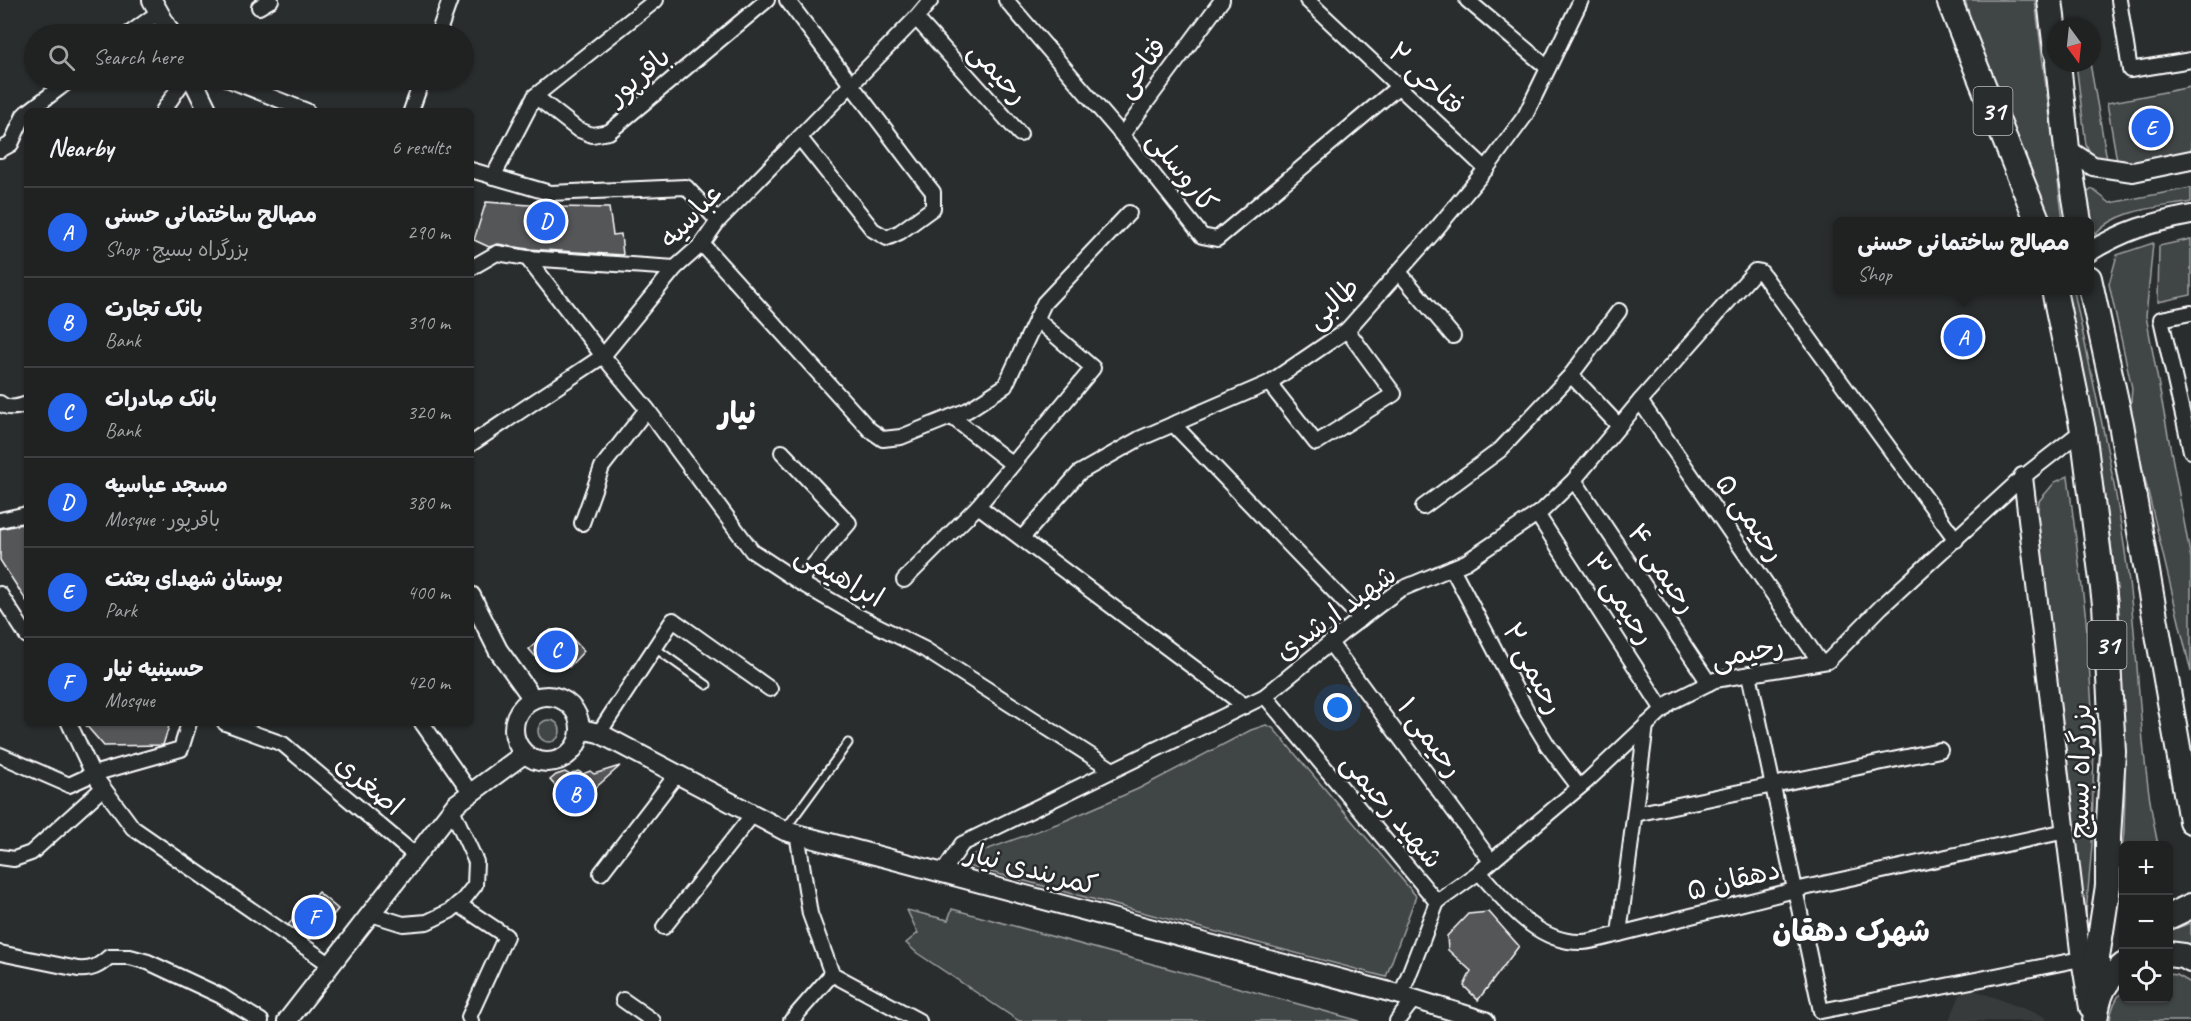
<!DOCTYPE html>
<meta charset="utf-8">
<style>
:root{--surface:#202222;--page:#282a2a;--text:#f1f3f6;--muted:#a2a4a5;--line:#3d3f40;--accent:#2563eb}
body{margin:0;font-family:Caveat,"Playpen Sans Arabic",sans-serif;background:var(--page);color:var(--text)}
.controls{position:absolute;right:18px;bottom:18px;display:grid;overflow:hidden;border-radius:9px;box-shadow:0 2px 4px #0004}
.controls button{width:54px;height:54px;display:grid;place-items:center;padding:0;border:0;border-bottom:2px solid var(--line);background:var(--surface);color:var(--text);font:30px sans-serif}
.compass{position:absolute;left:2047px;top:18px;width:54px;height:54px;border-radius:50%;background:var(--surface);box-shadow:0 2px 4px #0004;rotate:165deg}
.you{position:absolute;left:1338px;top:708px;width:21px;height:21px;margin:-15px;border:4px solid #fff;border-radius:50%;background:#1a73e8;box-shadow:0 0 0 9px #1a73e833}
.badge{display:grid;place-items:center;width:39px;height:39px;border-radius:50%;background:var(--accent);color:#fff;font-size:20px;font-weight:700}
.pin{position:absolute;translate:-50% -50%;border:3px solid #fff;box-shadow:0 2px 6px #0006}
.popup{position:absolute;left:1833px;top:217px;width:261px;height:78px;box-sizing:border-box;display:grid;place-content:center;border-radius:9px;background:var(--surface);filter:drop-shadow(0 2px 4px #0005);font-size:20px;white-space:nowrap;color:var(--muted)}
.popup b{font-size:22px;color:var(--text)}
.popup::after{content:'';position:absolute;left:50%;top:100%;margin-left:-12px;border:12px solid transparent;border-top-color:var(--surface)}
.list{margin:0;padding:0;list-style:none}
h2{display:flex;justify-content:space-between;align-items:center;height:78px;margin:0;padding:0 24px;font-size:26px}
h2 small{font-size:20px;font-weight:400;color:var(--muted)}
.list li{display:grid;grid-template-columns:39px 1fr auto;gap:18px;align-items:center;box-sizing:border-box;height:90px;padding:0 24px;border-top:2px solid var(--line)}
.list b{display:block;font-size:22px;white-space:nowrap}
.list p{margin:0;font-size:20px;white-space:nowrap;color:var(--muted)}
.list em{font-size:20px;font-style:normal;color:var(--muted)}
.icon{flex:none;width:33px;height:33px;fill:none;stroke:currentColor;stroke-width:2;stroke-linecap:round;stroke-linejoin:round}
.map{position:relative;flex:none;width:2191px;height:1021px;overflow:hidden}
.search{position:absolute;background:var(--surface);box-shadow:0 2px 4px #0004;left:24px;top:24px;width:450px;height:66px;display:flex;align-items:center;gap:15px;box-sizing:border-box;padding:0 21px;border-radius:33px;color:var(--muted);font-size:22px}
.panel{position:absolute;background:var(--surface);box-shadow:0 2px 4px #0004;left:24px;top:108px;width:450px;height:618px;border-radius:9px}
.map>svg:first-child{display:block}
.built{fill:#373a3b}
.green{fill:#414445;stroke:#a0a2a2;stroke-width:1.5}
.building{fill:#555758;stroke:#fff;stroke-width:1.5}
.lines{fill:none;stroke-linecap:round;stroke-linejoin:round}
.lane-casing{stroke:#fff;stroke-width:11}
.street-casing{stroke:#fff;stroke-width:18}
.secondary-casing{stroke:#fff;stroke-width:22}
.highway-casing{stroke:#fff;stroke-width:28}
.lane{stroke:#2a2d2e;stroke-width:7}
.street{stroke:#2a2d2e;stroke-width:14}
.secondary{stroke:#2a2d2e;stroke-width:18}
.highway{stroke:#2a2d2e;stroke-width:24}
.labels{text-anchor:middle;stroke-width:5;stroke-linejoin:round;paint-order:stroke}
.shield{fill:#2a2d2e;stroke:#bfc0c0;stroke-width:1.5}
.shield-label{font-size:27px;font-weight:bold;fill:#fff}
.street-label{font-size:28px;fill:#fff;stroke:#2a2d2e}
.neighbourhood-label{font-size:30px;font-weight:bold;fill:#fff;stroke:#2a2d2e}
</style>
<div class="map">
<svg width="2191" height="1021" viewBox="0 0 2191 1021">
<rect width="100%" height="100%" fill="#2a2d2e"/>
<filter id="ink" filterUnits="userSpaceOnUse"><feTurbulence type="fractalNoise" baseFrequency=".0167" numOctaves="2"/><feDisplacementMap in="SourceGraphic" scale="12" xChannelSelector="R" yChannelSelector="G"/><feConvolveMatrix kernelMatrix="1 2 1 2 8 2 1 2 1" color-interpolation-filters="sRGB"/></filter>
<g filter="url(#ink)">
<polygon class="built" points="1964,986 2046,1017 2045,1021 1949,1021"/>
<g class="green">
<polygon points="1965,0 2035,0 2063,221 2045,221 2025,155 1980,48"/>
<polygon points="2076,63 2090,63 2108,165 2093,157 2086,145"/>
<polygon points="2191,87 2191,153 2128,165 2117,161 2107,103"/>
<path d="M2191,188V202C2159,208 2117,208 2095,235L2087,193L2092,189L2110,203Z"/>
<polygon points="2191,239 2191,295 2158,302 2159,246"/>
<polygon points="2153,243 2146,316 2191,559 2191,672 2130,416 2132,388 2109,284 2117,255"/>
<path d="M2064,291H2074C2094,390 2119,490 2130,591C2140,676 2140,762 2158,845L2124,846L2123,891L2118,888L2124,831L2125,789L2117,588L2099,459Z"/>
<polygon points="2068,476 2086,619 2094,738 2092,845 2085,925 2055,661 2036,531 2039,501 2055,482"/>
<circle cx="549" cy="731" r="11"/>
<polygon points="1266,725 1273,728 1416,896 1386,977 968,866 972,855 1062,822 1138,789 1251,730"/>
<polygon points="952,909 1360,1021 1019,1021 917,953 906,943 918,933 907,910 948,920"/>
<polygon points="2191,923 2191,950 2169,949 2168,931"/>
<path d="M2169,974L2177,975L2191,983V1021H2110C2111,1010 2115,999 2123,991L2124,998H2168Z"/>
</g>
<g class="building">
<polygon points="486,202 559,207 609,208 613,235 621,234 623,255 528,249 498,244 489,247 474,240"/>
<polygon points="27,523 27,602 0,560 0,529"/>
<polygon points="551,630 564,638 569,635 584,651 569,667 559,658 553,660 535,656 529,649"/>
<polygon points="84,723 170,723 163,745 104,746"/>
<polygon points="620,766 574,807 550,780 556,775 565,772 570,775 578,771 583,774 590,771 594,774"/>
<polygon points="318,892 338,909 316,937 308,938 288,925"/>
<polygon points="1489,912 1519,946 1478,1000 1464,986 1471,971 1448,950 1447,936 1468,914"/>
</g>
<g class="lines">
<defs>
<g id="lane">
<polyline points="655,648 707,685"/>
<polyline points="786,828 848,743"/>
</g>
<g id="street">
<polyline points="787,0 925,182 933,192 933,208 900,232 887,238 873,230 800,138"/>
<polyline points="1006,0 1122,135 1202,236 1217,239 1399,86"/>
<polyline points="1307,0 1486,169"/>
<polyline points="1467,0 1548,68"/>
<polyline points="2119,0 2130,70 2191,60"/>
<polyline points="259,7 271,0"/>
<polyline points="916,18 1020,134"/>
<polyline points="129,34 159,12"/>
<polyline points="438,34 450,0"/>
<polyline points="229,80 307,111"/>
<polyline points="535,96 577,129 592,135 609,132 767,0"/>
<polyline points="29,111 70,80"/>
<polyline points="163,111 184,80"/>
<polyline points="411,111 422,80"/>
<polyline points="1122,135 1222,0"/>
<polyline points="0,150 11,144 24,115 27,112"/>
<polyline points="471,170 550,193 686,187 718,221"/>
<polyline points="493,177 535,96 656,0"/>
<polyline points="702,244 870,430 883,439 901,437 968,410 1005,386 1044,303 1129,213"/>
<polyline points="527,258 603,356 647,409 752,551 799,582 854,614 924,649 1113,770"/>
<polyline points="471,268 497,253 527,258 675,268"/>
<polyline points="1399,272 1453,336"/>
<polyline points="2191,313 2161,319 2191,451"/>
<polyline points="1571,375 1619,426"/>
<polyline points="1269,383 1316,443 1394,394 1347,330"/>
<polyline points="1640,401 1820,662"/>
<path d="M0,403C7,410 19,407 27,404"/>
<polyline points="952,417 1012,464"/>
<polyline points="1173,424 1361,619"/>
<polyline points="471,444 603,356 675,268 702,244 718,221 916,18 931,0"/>
<polyline points="782,452 849,523 799,582"/>
<polyline points="1574,480 1709,683"/>
<polyline points="978,506 1093,368 1036,319"/>
<polyline points="1423,507 1500,450 1571,375 1619,311"/>
<polyline points="1537,514 1663,710"/>
<polyline points="0,520 27,514"/>
<polyline points="582,523 602,467 647,409"/>
<polyline points="1022,538 1079,473 1139,439 1269,383 1347,330 1433,233 1486,169 1525,116 1581,0"/>
<polyline points="1452,568 1528,713 1548,746 1579,787"/>
<polyline points="904,580 978,506 1245,706"/>
<polyline points="0,594 27,636"/>
<polyline points="1330,643 1491,861"/>
<polyline points="1749,674 1821,1011 2081,959"/>
<polyline points="1265,696 1437,902"/>
<polyline points="69,723 93,774 181,749 189,723"/>
<polyline points="225,723 283,744 416,856"/>
<polyline points="422,723 471,793"/>
<polyline points="1646,725 1619,934 1795,890 2066,831"/>
<polyline points="599,733 673,620 770,689"/>
<polyline points="0,755 69,785 93,774 133,828 331,965"/>
<polyline points="1635,814 1940,750"/>
<polyline points="797,833 810,914 832,974 919,1021"/>
<polyline points="0,857 14,859 31,853 103,788"/>
<polyline points="943,872 962,844 1265,696 1342,633 1399,590 1466,562 1543,510 1574,480 1640,401 1755,271 1761,272 1956,540"/>
<path d="M1479,872C1506,902 1537,944 1583,942C1594,941 1607,937 1619,934"/>
<polyline points="601,873 677,774"/>
<polyline points="458,904 506,936 469,1017 471,1021"/>
<polyline points="371,914 403,924 427,922 450,911 464,899 475,885 476,862 452,809"/>
<polyline points="664,927 753,814"/>
<path d="M0,953L78,969C92,970 99,966 109,957H130L148,962L221,996L261,1021"/>
<polyline points="1401,995 1437,902 1479,872 1588,780 1671,702 1715,680 1828,661 1881,607 2023,477 2083,430"/>
<polyline points="623,1000 653,1021"/>
<polyline points="791,1021 832,974"/>
<polyline points="1397,1021 1414,999"/>
</g>
<g id="secondary">
<polyline points="152,0 171,34"/>
<polyline points="193,80 208,111"/>
<polyline points="2067,149 2093,166 2133,172 2191,160"/>
<path d="M2089,252C2125,230 2150,223 2191,215"/>
<polyline points="2023,477 2081,959 2089,1008"/>
<polyline points="471,596 498,650 533,699"/>
<circle cx="547" cy="729" r="33"/>
<polyline points="581,729 599,733 785,831 1401,995 1485,1021"/>
<polyline points="287,1021 456,804 524,754"/>
</g>
<g id="highway">
<polyline points="1949,0 2038,222"/>
<polyline points="2050,0 2056,50"/>
<polyline points="2058,63 2067,149 2079,222"/>
<polyline points="2089,278 2121,424 2191,821"/>
<polyline points="2054,290 2083,430 2105,604 2113,752 2108,838 2108,886 2097,957 2097,1003"/>
<polyline points="2168,917 2191,906"/>
<polyline points="2168,954 2184,956 2191,960"/>
<path d="M2095,1021C2098,995 2103,982 2124,965"/>
</g>
</defs>
<use href="#lane" class="lane-casing"/>
<use href="#street" class="street-casing"/>
<use href="#secondary" class="secondary-casing"/>
<use href="#highway" class="highway-casing"/>
<use href="#lane" class="lane"/>
<use href="#street" class="street"/>
<use href="#secondary" class="secondary"/>
<use href="#highway" class="highway"/>
</g>
</g>
<g class="labels">
<g class="shield">
<rect x="1973.5" y="87" width="39" height="48" rx="4.5"/>
<rect x="2087.5" y="621" width="39" height="48" rx="4.5"/>
</g>
<g class="shield-label">
<text x="1993" y="120">31</text>
<text x="2107" y="654">31</text>
</g>
<g class="street-label">
<text transform="translate(1140 67) rotate(-54)" y="10">فتاحی</text>
<text transform="translate(999 72) rotate(48)" y="10">رحیمی</text>
<text transform="translate(638 75) rotate(-40)" y="10">باقرپور</text>
<text transform="translate(1427 78) rotate(43)" y="10">فتاحی ۲</text>
<text transform="translate(1183 171) rotate(52)" y="10">کاروسلی</text>
<text transform="translate(690 215) rotate(-47)" y="10">عباسیه</text>
<text transform="translate(1332 302) rotate(-43)" y="10">طالبی</text>
<text transform="translate(1751 517) rotate(55)" y="10">رحیمی ۵</text>
<text transform="translate(1663 568) rotate(56)" y="10">رحیمی ۴</text>
<text transform="translate(840 575) rotate(30)" y="10">ابراهیمی</text>
<text transform="translate(1621 598) rotate(57)" y="10">رحیمی ۳</text>
<text transform="translate(1335 612) rotate(-36)" y="10">شهید ارشدی</text>
<text transform="translate(1747 651) rotate(-12)" y="10">رحیمی</text>
<text transform="translate(1534 668) rotate(62)" y="10">رحیمی ۲</text>
<text transform="translate(1431 737) rotate(54)" y="10">رحیمی ۱</text>
<text transform="translate(2079 771) rotate(-89)" y="10">بزرگراه بسیج</text>
<text transform="translate(370 784) rotate(40)" y="10">اصغری</text>
<text transform="translate(1393 810) rotate(50)" y="10">شهید رحیمی</text>
<text transform="translate(1032 868) rotate(15)" y="10">کمربندی نیار</text>
<text transform="translate(1733 879) rotate(-14)" y="10">دهقان ۵</text>
</g>
<g class="neighbourhood-label">
<text x="737" y="423">نیار</text>
<text x="1851" y="941">شهرک دهقان</text>
</g>
</g>
</svg>
<div class="controls">
<button>+</button>
<button>−</button>
<button><svg class="icon" aria-label="locate" viewBox="0 0 24 24"><circle cx="12" cy="12" r="6"/><path d="M12 2v4M12 18v4M2 12h4M18 12h4"/></svg></button>
</div>
<svg class="compass" viewBox="-18 -18 36 36"><path d="M0-13l5 13h-10z" fill="#e53935"/><path d="M0 13l5-13h-10z" fill="#a2a4a5"/></svg>
<div class="you"></div>
<div class="pin badge" style="left:1963px;top:337px">A</div>
<div class="popup"><b>مصالح ساختمانی حسنی</b>Shop</div>
<div class="pin badge" style="left:575px;top:794px">B</div>
<div class="pin badge" style="left:556px;top:650px">C</div>
<div class="pin badge" style="left:546px;top:221px">D</div>
<div class="pin badge" style="left:2151px;top:128px">E</div>
<div class="pin badge" style="left:314px;top:917px">F</div>
<div class="search"><svg class="icon" aria-label="search" viewBox="0 0 24 24"><circle cx="10" cy="10" r="6"/><path d="M15 15l6 6"/></svg>Search here</div>
<section class="panel">
<h2>Nearby<small>6 results</small></h2>
<ul class="list">
<li><span class="badge">A</span><div><b>مصالح ساختمانی حسنی</b><p>Shop · بزرگراه بسیج</p></div><em>290 m</em></li>
<li><span class="badge">B</span><div><b>بانک تجارت</b><p>Bank</p></div><em>310 m</em></li>
<li><span class="badge">C</span><div><b>بانک صادرات</b><p>Bank</p></div><em>320 m</em></li>
<li><span class="badge">D</span><div><b>مسجد عباسیه</b><p>Mosque · باقرپور</p></div><em>380 m</em></li>
<li><span class="badge">E</span><div><b>بوستان شهدای بعثت</b><p>Park</p></div><em>400 m</em></li>
<li><span class="badge">F</span><div><b>حسینیه نیار</b><p>Mosque</p></div><em>420 m</em></li>
</ul>
</section>
</div>
